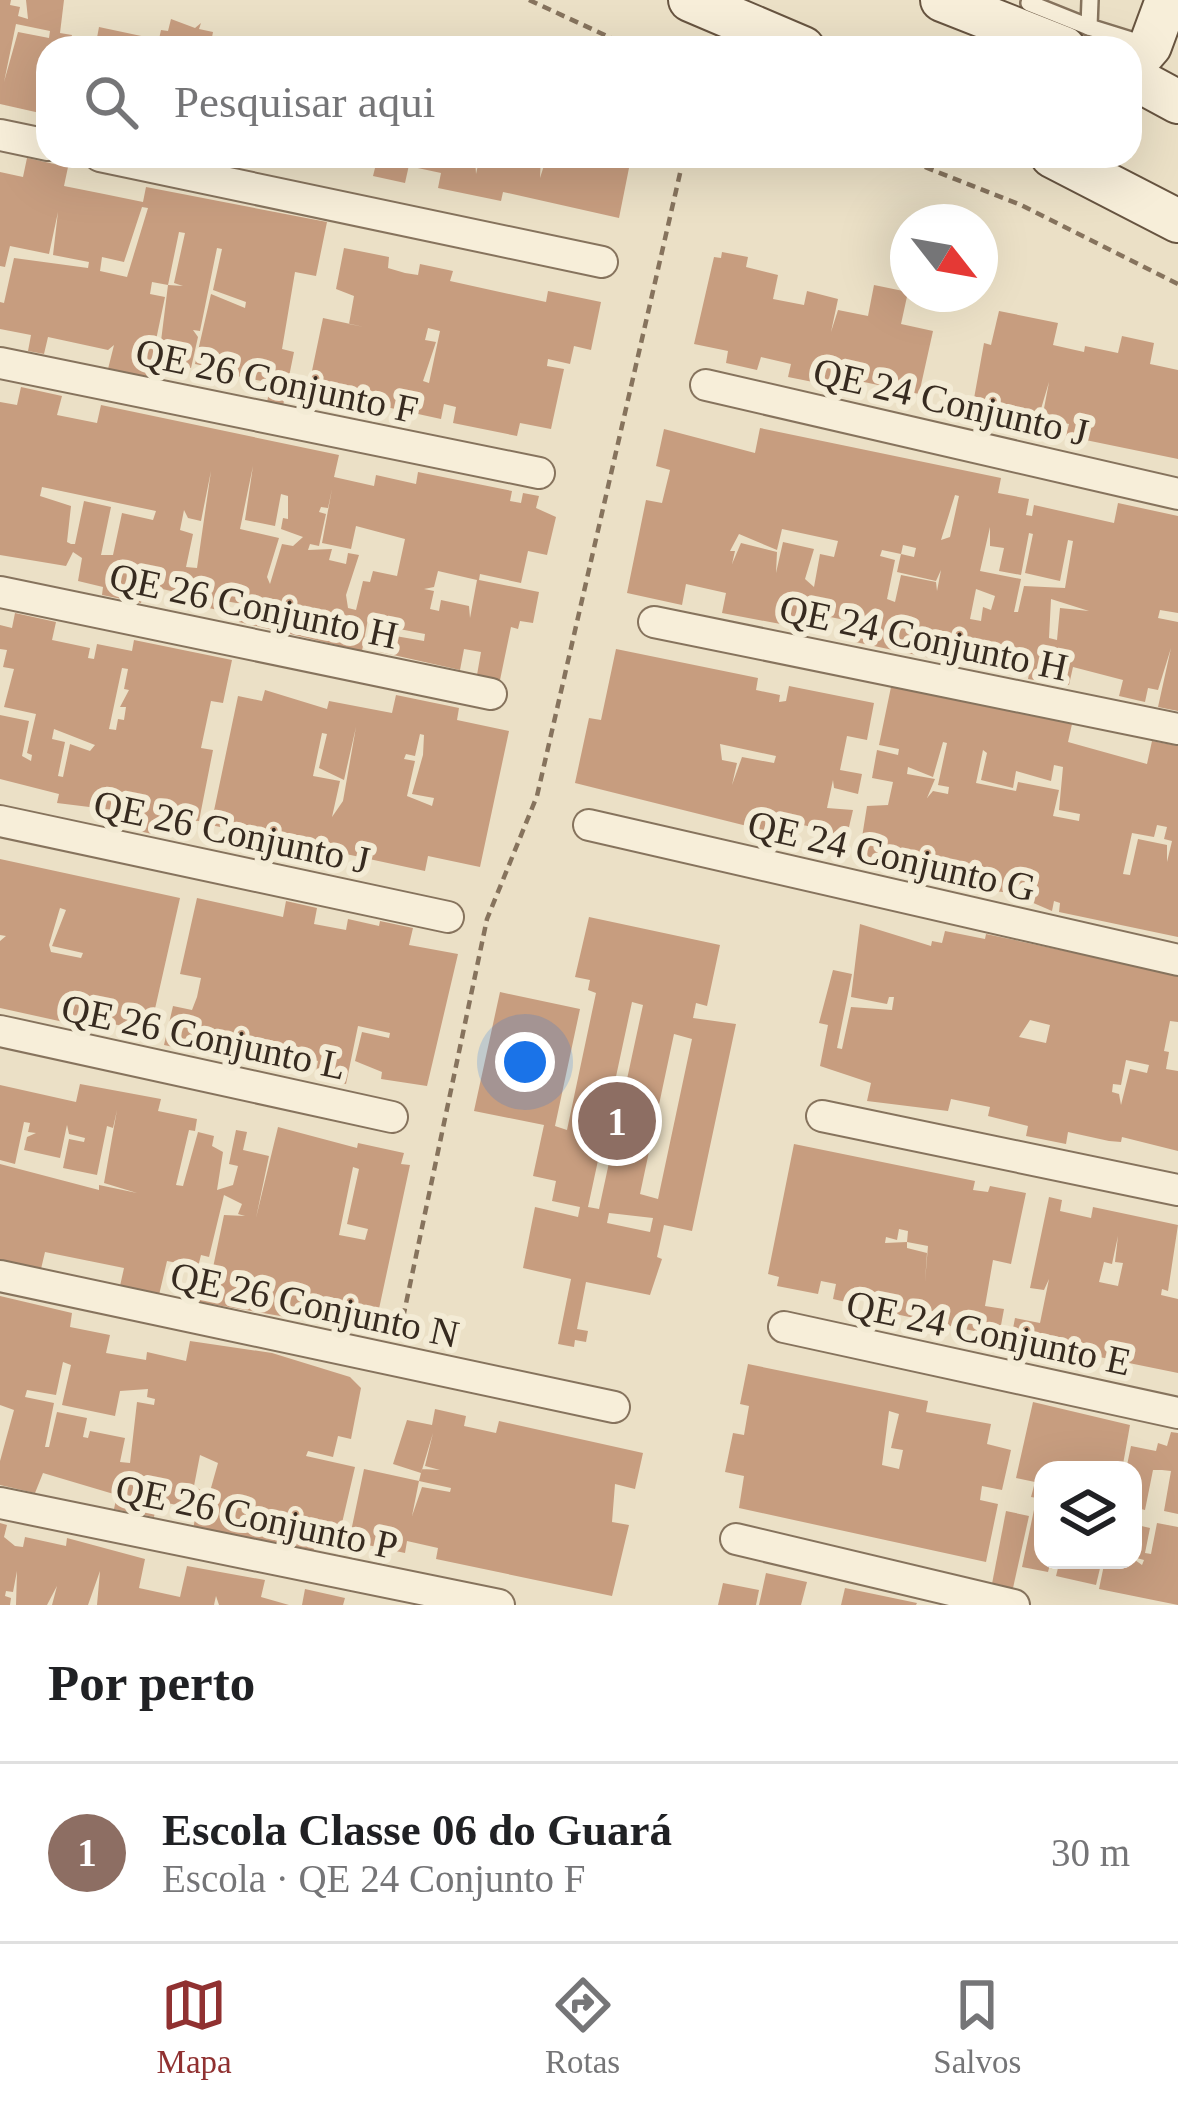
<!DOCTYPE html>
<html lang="pt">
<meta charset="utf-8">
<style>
:root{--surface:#fff;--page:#f2f2f2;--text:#202124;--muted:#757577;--line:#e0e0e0;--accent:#903131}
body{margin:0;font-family:Georgia,serif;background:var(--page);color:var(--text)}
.controls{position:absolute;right:36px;bottom:36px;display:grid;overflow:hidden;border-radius:24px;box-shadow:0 12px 48px #0002}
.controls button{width:108px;height:108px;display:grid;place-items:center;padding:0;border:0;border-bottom:3px solid var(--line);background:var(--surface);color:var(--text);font:60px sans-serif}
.compass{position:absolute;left:890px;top:204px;width:108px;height:108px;border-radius:50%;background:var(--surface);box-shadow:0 12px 48px #0002;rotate:121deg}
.you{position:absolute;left:525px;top:1062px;width:42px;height:42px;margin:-30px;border:9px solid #fff;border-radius:50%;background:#1a73e8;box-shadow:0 0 0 18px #1a73e833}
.badge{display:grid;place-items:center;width:78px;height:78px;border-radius:50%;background:var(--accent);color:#fff;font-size:39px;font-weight:700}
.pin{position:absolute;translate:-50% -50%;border:6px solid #fff;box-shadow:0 3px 12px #0006}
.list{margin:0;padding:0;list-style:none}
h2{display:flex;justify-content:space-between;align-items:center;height:156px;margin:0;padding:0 48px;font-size:51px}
h2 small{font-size:39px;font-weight:400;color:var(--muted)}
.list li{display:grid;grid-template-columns:78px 1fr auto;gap:36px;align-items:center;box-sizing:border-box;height:180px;padding:0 48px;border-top:3px solid var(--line)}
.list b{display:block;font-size:45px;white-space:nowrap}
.list p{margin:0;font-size:39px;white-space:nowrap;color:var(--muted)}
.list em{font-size:39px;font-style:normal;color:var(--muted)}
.icon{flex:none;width:66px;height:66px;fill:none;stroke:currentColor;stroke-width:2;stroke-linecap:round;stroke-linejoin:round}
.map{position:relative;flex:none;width:1178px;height:1605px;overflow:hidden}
.search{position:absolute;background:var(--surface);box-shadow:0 12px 48px #0002;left:36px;right:36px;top:36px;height:132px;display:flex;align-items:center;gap:30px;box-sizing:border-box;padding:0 42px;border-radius:36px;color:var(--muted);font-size:45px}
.sheet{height:336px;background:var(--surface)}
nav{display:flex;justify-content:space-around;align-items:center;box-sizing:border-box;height:168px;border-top:3px solid var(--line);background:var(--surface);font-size:33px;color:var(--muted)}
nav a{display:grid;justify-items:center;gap:6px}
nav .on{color:var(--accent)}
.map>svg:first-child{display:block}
.building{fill:#c79d7f;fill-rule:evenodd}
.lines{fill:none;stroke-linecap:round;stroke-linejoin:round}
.lane-casing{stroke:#86735d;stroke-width:20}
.street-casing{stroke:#86735d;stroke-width:34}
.secondary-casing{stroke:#675440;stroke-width:46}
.path{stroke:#86735d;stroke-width:4.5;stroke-dasharray:9 6;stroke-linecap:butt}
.lane{stroke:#f7eed9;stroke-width:15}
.street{stroke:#f7eed9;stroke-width:30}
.secondary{stroke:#f7eed9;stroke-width:42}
.labels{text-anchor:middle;stroke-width:12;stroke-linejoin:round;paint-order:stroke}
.street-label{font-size:39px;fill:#372b20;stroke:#f3ebd5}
</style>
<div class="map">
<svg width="1178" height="1605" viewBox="0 0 1178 1605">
<rect width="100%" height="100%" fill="#ebe0c6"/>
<g class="building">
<path d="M0,0H11L10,5L20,7L18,16L28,19L26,0H64L60,33L72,35L69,48H48V106L41,105L40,113L0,104ZM16,24L50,31L49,38L18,32L4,82Z"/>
<polygon points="171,19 195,28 201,23 199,29 213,32 210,48 157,48 161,30 168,31"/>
<polygon points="99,27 146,37 143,48 95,48"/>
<polygon points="378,156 411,156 405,183 373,176"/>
<polygon points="416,156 475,156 476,174 480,156 541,156 540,178 547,156 613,156 611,164 629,168 619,218 503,192 501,201 438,188 441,173 413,167"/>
<path d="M27,158L68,167L64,186L104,194L143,202L146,187L327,222L316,276L295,272L282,349L294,352L283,406L267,402L271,383L231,375L235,360L226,359L224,370L195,364L211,294L245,308L246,302L213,290L222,249L217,248L200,331L193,330L198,337L191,368L152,360L148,377L108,369L114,345L108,350L48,337L44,354L28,351L31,335L0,329V302L4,303L14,258L88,268L89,262L53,255L58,212L49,254L10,246L5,267L0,266V172L23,177ZM142,207L148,208L127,277L100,271L102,257L124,262ZM179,232L185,233L174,283L183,286L168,285L161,341L156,340L165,297L150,294L152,282L168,285Z"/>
<path d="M344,248L389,257L388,268L405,273L418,275L420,264L453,271L450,281L546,302L548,291L601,302L591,350L574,346L570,364L548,359L547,366L564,369L551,429L520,423L517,436L453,423L456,407L444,404L441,419L308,390L323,318L364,327L349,324L354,296L336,289ZM428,328L440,331L429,383L423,381L436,342L425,340Z"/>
<polygon points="722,252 748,257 746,267 778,275 773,299 804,305 807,291 838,299 831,332 838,310 868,316 874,285 908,292 901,324 933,331 919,394 855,380 853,390 788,377 791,364 761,357 757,370 726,363 728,351 694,344 714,257 721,258"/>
<polygon points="999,311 1058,323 1053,345 1084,352 1085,346 1118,353 1122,336 1154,343 1150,364 1178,370 1178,459 1066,436 1069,424 1042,419 1049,382 1035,429 971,415 984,343 991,345"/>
<path d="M21,387L62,396L57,415L97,423L101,405L339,455L334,477L374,486L376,475L416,484L418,472L512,491L510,501L521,503L523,493L539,496L536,508L556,517L547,555L528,551L521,583L480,574L479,580L539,592L533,623L520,621L518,629L511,627L500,680L477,675L481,652L464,649L460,670L380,652L384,634L424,641L425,634L394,628L393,634L385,632L386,623L368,619L362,651L239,622L242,604L225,601L222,611L183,602L184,594L145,585L141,603L102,595L103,587L78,581L82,558L73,552L66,566L0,555V402L17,405ZM253,466L245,520L275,526L281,494L288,496V519L283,518L281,529L303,537L293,546L282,544L270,584L267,577L279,538L240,529ZM211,471L197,568L186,567L193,534L180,530L184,510L188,518L201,521ZM42,487L156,511L153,520L122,513L113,555H101L111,507L84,501L75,544H71L67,542L71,506L40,496ZM332,489L322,543L351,549L356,526L405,539L397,576L373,571L370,582L363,581L356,610L348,608L346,595L359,555L348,553L346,564L329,560L332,549L308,550L310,544L319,546L326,514L319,512L321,507L328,508ZM438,571L477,580L470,618L469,606L441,600L439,611L430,609L434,591L424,589L434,587Z"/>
<path d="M760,428L1001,478L998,493L1029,499L1026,515L1032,516L1034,505L1114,523L1118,503L1178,516V613L1160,610L1158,618L1178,622V711L1158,707L1171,648L1158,690L1148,688L1145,702L1119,696L1123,680L1073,667L1069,685L1040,681L1028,679L1032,659L1005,654L1003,663L976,657L973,667L841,639L845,620L805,612L802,628L722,613L726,593L686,584L682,605L627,593L646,500L662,503L670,470L656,466L664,429L755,453ZM955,495L959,496L950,537L941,540ZM990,527V546L1004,548L999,571L1021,575L1029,533L1033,534L1025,573L1060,581L1068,540L1073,541L1065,588L1024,586L1018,612H1014L1021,579L980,571ZM782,529L838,541L834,557L820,554L814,587L805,579L814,549L783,542L776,573L777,552L741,543L732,564L735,551H730L739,534L777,550ZM903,545L916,548L914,557L901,554L897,572L936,581L941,570L937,591L936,582L901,575L895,602L887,599L895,560L880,556L882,550L901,554ZM976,589L995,596L991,610L983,607L981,621L970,619ZM1051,599L1089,611L1060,608L1057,640L1049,638Z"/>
<path d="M15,613L56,622L52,640L90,648L88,658L94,659L97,644L132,651L134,640L232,660L223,703L211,701L201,748L213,750L199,821L160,818L156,835L135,830L138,813L57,803L59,794L0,779V715L29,721L22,756L31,761L32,755L27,753L36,714L4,707L14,669L3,667L7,650L0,649V625L12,628ZM122,668L128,669L124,689L129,690L120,707H126L124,720L118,719L116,730L109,729ZM54,729L95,745L90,751L70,744L63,777L58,776L65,742L52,739Z"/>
<path d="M616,649L758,678L756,690L780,695L779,702L786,701L789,686L874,703L867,740L847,736L840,770L862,774L858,794L834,788L833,780L827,808L853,810L845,844L825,839L827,830L793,823L790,834L759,829L575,783L589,718L601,720ZM720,744L776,756L774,763L742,757L732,785L737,763L722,760Z"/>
<path d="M891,687L1072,724L1068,742L1147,764L1152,741L1178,746V937L1059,912L1060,903L1054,901L1052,911L1010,893L914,880L915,873L859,856L867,806L888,805L893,782L872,778L877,750L898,755L899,749L879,745ZM943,742L947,743L938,785L949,787L948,794L933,791L927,798L935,779L907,774L908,767L933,777ZM983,750L987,753L981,780L1013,788L1016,771L1051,781L1054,765L1063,767L1059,810L1080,814L1079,821L1053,816L1059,790L1018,782L1016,791L976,783ZM1157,825L1167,827L1164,839L1172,841L1167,862V845L1138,839L1130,875L1123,874L1132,833L1154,837Z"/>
<path d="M265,690L327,709L329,701L392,713L396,695L459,708L457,720L509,731L480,867L428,856L425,871L211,825L238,696L262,701ZM356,727L343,801L332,817L340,781L313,776L322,733L327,734L319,768L344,780ZM420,734L424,735L423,755L412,794L434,798L432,806L407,796L415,761L404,759L406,754L415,756Z"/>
<path d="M0,859L180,898L150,1031L102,1022L100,1030L0,1008V941L6,936L0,935ZM60,908L66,910L52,946L83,953L81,958L51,952L49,945Z"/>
<polygon points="197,898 283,917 286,901 317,908 314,924 346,930 348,919 379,926 380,921 413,928 409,945 458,954 427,1086 381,1079 382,1072 355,1061 362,1032 389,1038 390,1033 358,1026 346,1084 315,1077 318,1061 306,1057 302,1073 264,1064 268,1048 235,1041 231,1057 219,1057 164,1045 173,1006 192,1010 197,997 201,978 180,974"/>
<path d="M589,917L720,945L707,1006L696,1003L693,1018L736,1024L692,1231L664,1225L657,1257L662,1259L650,1295L586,1282L577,1329L588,1331L586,1342L575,1340L574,1347L558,1344L571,1279L523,1268L535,1207L578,1217L580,1207L552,1201L556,1181L533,1176L544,1125L474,1111L500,992L580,1009L555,1126L567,1130L596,993L588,990L590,980L575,977ZM632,1002L643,1005L599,1209L588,1207ZM674,1034L692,1039L658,1199L640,1194ZM609,1213L653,1218L650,1232L607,1223Z"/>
<path d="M860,924L931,946L932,941L942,943L945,931L985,939L986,934L1178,975V1022L1170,1021L1164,1051L1169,1052L1166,1069L1178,1071V1151L1122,1137L1121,1142L1109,1141L1068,1132L1066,1144L1026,1136L1028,1126L988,1116L990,1107L951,1099L948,1111L867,1101L871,1083L820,1066L828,1025L819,1023L833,970L852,974L837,1048L842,1049L851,1007L892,1010L894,997H889L887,1004L851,997ZM1030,1020L1050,1025L1046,1043L1019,1037ZM1126,1060L1149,1065L1147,1073L1130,1069L1121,1105L1119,1094L1112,1092L1113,1084L1121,1085Z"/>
<path d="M80,1084L161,1099L158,1111L197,1119L195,1131L189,1130L176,1185L183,1186L198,1132L214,1136L212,1146L223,1152L217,1190L233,1185L238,1166L229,1164L236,1130L247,1132L243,1150L269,1156L256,1218L278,1127L357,1148L358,1143L404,1153L401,1164L410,1165L374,1332L199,1302L204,1281L210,1282L224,1215L245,1216L238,1214L242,1204L224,1195L209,1257L201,1255L198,1267L167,1261L159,1295L120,1286L124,1268L45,1252L41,1269L0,1260V1164L99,1190V1185L137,1193L104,1183L117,1110L113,1128L107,1126L97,1175L63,1168L69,1139L84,1142L85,1138L69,1134L67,1125L60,1158L24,1150L27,1137L36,1133L28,1132L30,1123L24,1122L15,1164L0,1160V1085L76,1102ZM353,1167L359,1169L347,1224L368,1229L365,1240L339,1235Z"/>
<path d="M794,1144L975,1181L973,1190L988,1192L990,1186L1026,1193L1011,1264L993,1260L985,1306L1004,1309L999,1336L945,1325L947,1315L916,1307L914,1318L881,1311L883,1300L851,1293L852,1288L846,1302L833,1299L836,1284L821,1281L818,1294L777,1286L779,1277L768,1274ZM899,1229L908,1231L907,1242L928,1246L925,1282L927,1253L907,1248V1242L885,1243L886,1237L897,1240Z"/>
<path d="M1049,1197L1062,1200L1060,1211L1091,1218L1093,1207L1178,1225L1168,1291L1162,1289L1161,1295L1178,1299V1373L1011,1339L1015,1318L1040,1323L1049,1279L1044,1290L1030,1288ZM1118,1236L1115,1262L1123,1263L1118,1286L1099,1282L1104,1262L1112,1264Z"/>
<path d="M0,1296L72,1313L70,1327L110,1335L106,1353L146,1360L147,1352L186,1361L190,1341L272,1353L350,1377L361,1388L351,1439L338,1436L333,1457L308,1451L306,1456L355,1467L336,1549L315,1545L313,1554L193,1529L197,1509L157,1501L154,1517L114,1509L117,1495L43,1473L35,1493L0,1485V1461L14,1410L0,1405ZM63,1362L71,1365L62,1405L115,1416L120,1391L148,1389L147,1397L155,1399L154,1405L137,1402L130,1463L120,1462L125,1438L90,1431L88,1438L83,1437L87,1418L57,1412L49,1447H45L54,1403L25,1397L27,1390L56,1395ZM200,1455L218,1463L209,1495L194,1486Z"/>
<path d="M748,1364L928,1401L926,1412L991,1424L987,1444L1011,1450L1002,1490L982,1486L980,1500L998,1504L986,1562L739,1508L744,1476L725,1472L733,1433L744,1435L749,1406L740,1404ZM889,1411L899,1414L891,1448L903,1450L899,1469L882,1465Z"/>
<polygon points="1033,1402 1130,1425 1122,1470 1080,1466 1043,1470 1043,1499 1031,1497 1035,1482 1016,1478"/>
<polygon points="435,1409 466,1416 464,1426 496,1433 499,1421 643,1453 635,1489 615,1484 612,1522 629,1525 612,1596 436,1559 438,1548 407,1541 405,1553 349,1541 364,1469 419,1481 412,1516 422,1487 450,1492 451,1488 419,1481 422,1469 440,1470 425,1466 433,1433 421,1473 393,1464 407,1420 432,1425"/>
<polygon points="1171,1432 1178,1433 1178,1514 1164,1511 1171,1471 1162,1470 1153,1470 1145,1510 1133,1507 1133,1470 1126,1470 1131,1446 1156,1451 1158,1443 1167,1446"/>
<polygon points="1035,1505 1043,1507 1043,1560 1051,1560 1048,1572 1022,1567"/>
<polygon points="1006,1511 1029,1516 1013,1588 992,1584"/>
<polygon points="0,1523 7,1525 4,1537 15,1546 23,1547 25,1537 66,1546 67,1538 145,1559 139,1588 180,1597 187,1566 265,1580 261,1597 289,1605 219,1605 216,1596 214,1605 97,1605 100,1571 88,1605 52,1605 57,1586 47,1605 16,1605 17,1571 13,1592 6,1591 5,1596 11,1598 10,1605 0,1605"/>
<polygon points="1157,1523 1178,1527 1178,1605 1099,1589 1105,1560 1135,1560 1142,1565 1144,1560 1133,1557 1133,1524 1150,1528 1145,1553 1151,1554"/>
<polygon points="1060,1560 1102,1560 1096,1585 1056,1576"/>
<polygon points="766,1573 807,1582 801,1605 759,1605"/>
<polygon points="723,1583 759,1590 756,1605 718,1605"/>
<polygon points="845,1588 917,1603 916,1605 841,1605"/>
<polygon points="305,1589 345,1598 343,1605 302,1605"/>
</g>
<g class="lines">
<defs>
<g id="lane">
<polyline points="1090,0 1089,27 1147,45"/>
<polyline points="1029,3 1089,27"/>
</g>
<g id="street">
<polyline points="0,135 48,145"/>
<polyline points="100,156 602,262"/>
<polyline points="0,363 539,473"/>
<polyline points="706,385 1178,494"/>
<polyline points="0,592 491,694"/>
<polyline points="654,622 1178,729"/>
<polyline points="0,821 448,917"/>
<polyline points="589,825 1178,960"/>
<polyline points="0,1031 392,1117"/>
<polyline points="822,1116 1178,1190"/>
<polyline points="0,1276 614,1407"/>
<polyline points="784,1327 1178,1413"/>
<polyline points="0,1503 499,1605"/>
<polyline points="736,1539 1014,1605"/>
</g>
<g id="secondary">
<polyline points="690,0 803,48"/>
<polyline points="942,0 1064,48"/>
<polyline points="1130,69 1150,46 1167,0"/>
<polyline points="1130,76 1178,102"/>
<polyline points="1052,156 1178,221"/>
</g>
</defs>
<use href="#lane" class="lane-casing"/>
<use href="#street" class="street-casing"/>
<use href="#secondary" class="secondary-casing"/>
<g class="path">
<polyline points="529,0 633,48"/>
<polyline points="897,156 1021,205 1178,284"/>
<polyline points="400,1332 487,919 537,796 684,156"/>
</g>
<use href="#lane" class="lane"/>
<use href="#street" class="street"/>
<use href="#secondary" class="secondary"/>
</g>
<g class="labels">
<g class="street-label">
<text transform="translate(277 380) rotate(12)" y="14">QE 26 Conjunto F</text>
<text transform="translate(951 401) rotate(13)" y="14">QE 24 Conjunto J</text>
<text transform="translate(254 605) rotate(12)" y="14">QE 26 Conjunto H</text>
<text transform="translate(924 637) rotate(12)" y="14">QE 24 Conjunto H</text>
<text transform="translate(232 831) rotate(12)" y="14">QE 26 Conjunto J</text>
<text transform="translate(892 855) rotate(13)" y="14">QE 24 Conjunto G</text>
<text transform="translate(204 1036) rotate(12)" y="14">QE 26 Conjunto L</text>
<text transform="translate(315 1304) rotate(12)" y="14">QE 26 Conjunto N</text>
<text transform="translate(989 1332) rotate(12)" y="14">QE 24 Conjunto E</text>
<text transform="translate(257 1516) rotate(12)" y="14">QE 26 Conjunto P</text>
</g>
</g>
</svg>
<div class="controls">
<button><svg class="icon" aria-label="layers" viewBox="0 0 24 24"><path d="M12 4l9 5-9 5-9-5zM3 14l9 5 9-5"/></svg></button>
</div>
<svg class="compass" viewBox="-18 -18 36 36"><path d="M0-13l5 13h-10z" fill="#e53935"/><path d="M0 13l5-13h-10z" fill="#757577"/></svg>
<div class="you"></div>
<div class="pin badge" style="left:617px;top:1121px;background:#8d6e63">1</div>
<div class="search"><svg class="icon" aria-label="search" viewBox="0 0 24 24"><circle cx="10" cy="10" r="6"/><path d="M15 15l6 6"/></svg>Pesquisar aqui</div>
</div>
<section class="sheet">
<h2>Por perto<small></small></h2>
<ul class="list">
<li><span class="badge" style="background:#8d6e63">1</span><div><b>Escola Classe 06 do Guará</b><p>Escola · QE 24 Conjunto F</p></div><em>30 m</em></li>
</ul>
</section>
<nav>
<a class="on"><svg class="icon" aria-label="map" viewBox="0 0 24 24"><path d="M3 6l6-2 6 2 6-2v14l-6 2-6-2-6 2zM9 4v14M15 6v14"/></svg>Mapa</a>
<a><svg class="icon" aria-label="directions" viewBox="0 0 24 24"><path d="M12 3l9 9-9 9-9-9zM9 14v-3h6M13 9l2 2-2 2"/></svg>Rotas</a>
<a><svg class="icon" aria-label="saved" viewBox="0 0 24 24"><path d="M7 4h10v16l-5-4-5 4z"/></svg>Salvos</a>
</nav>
